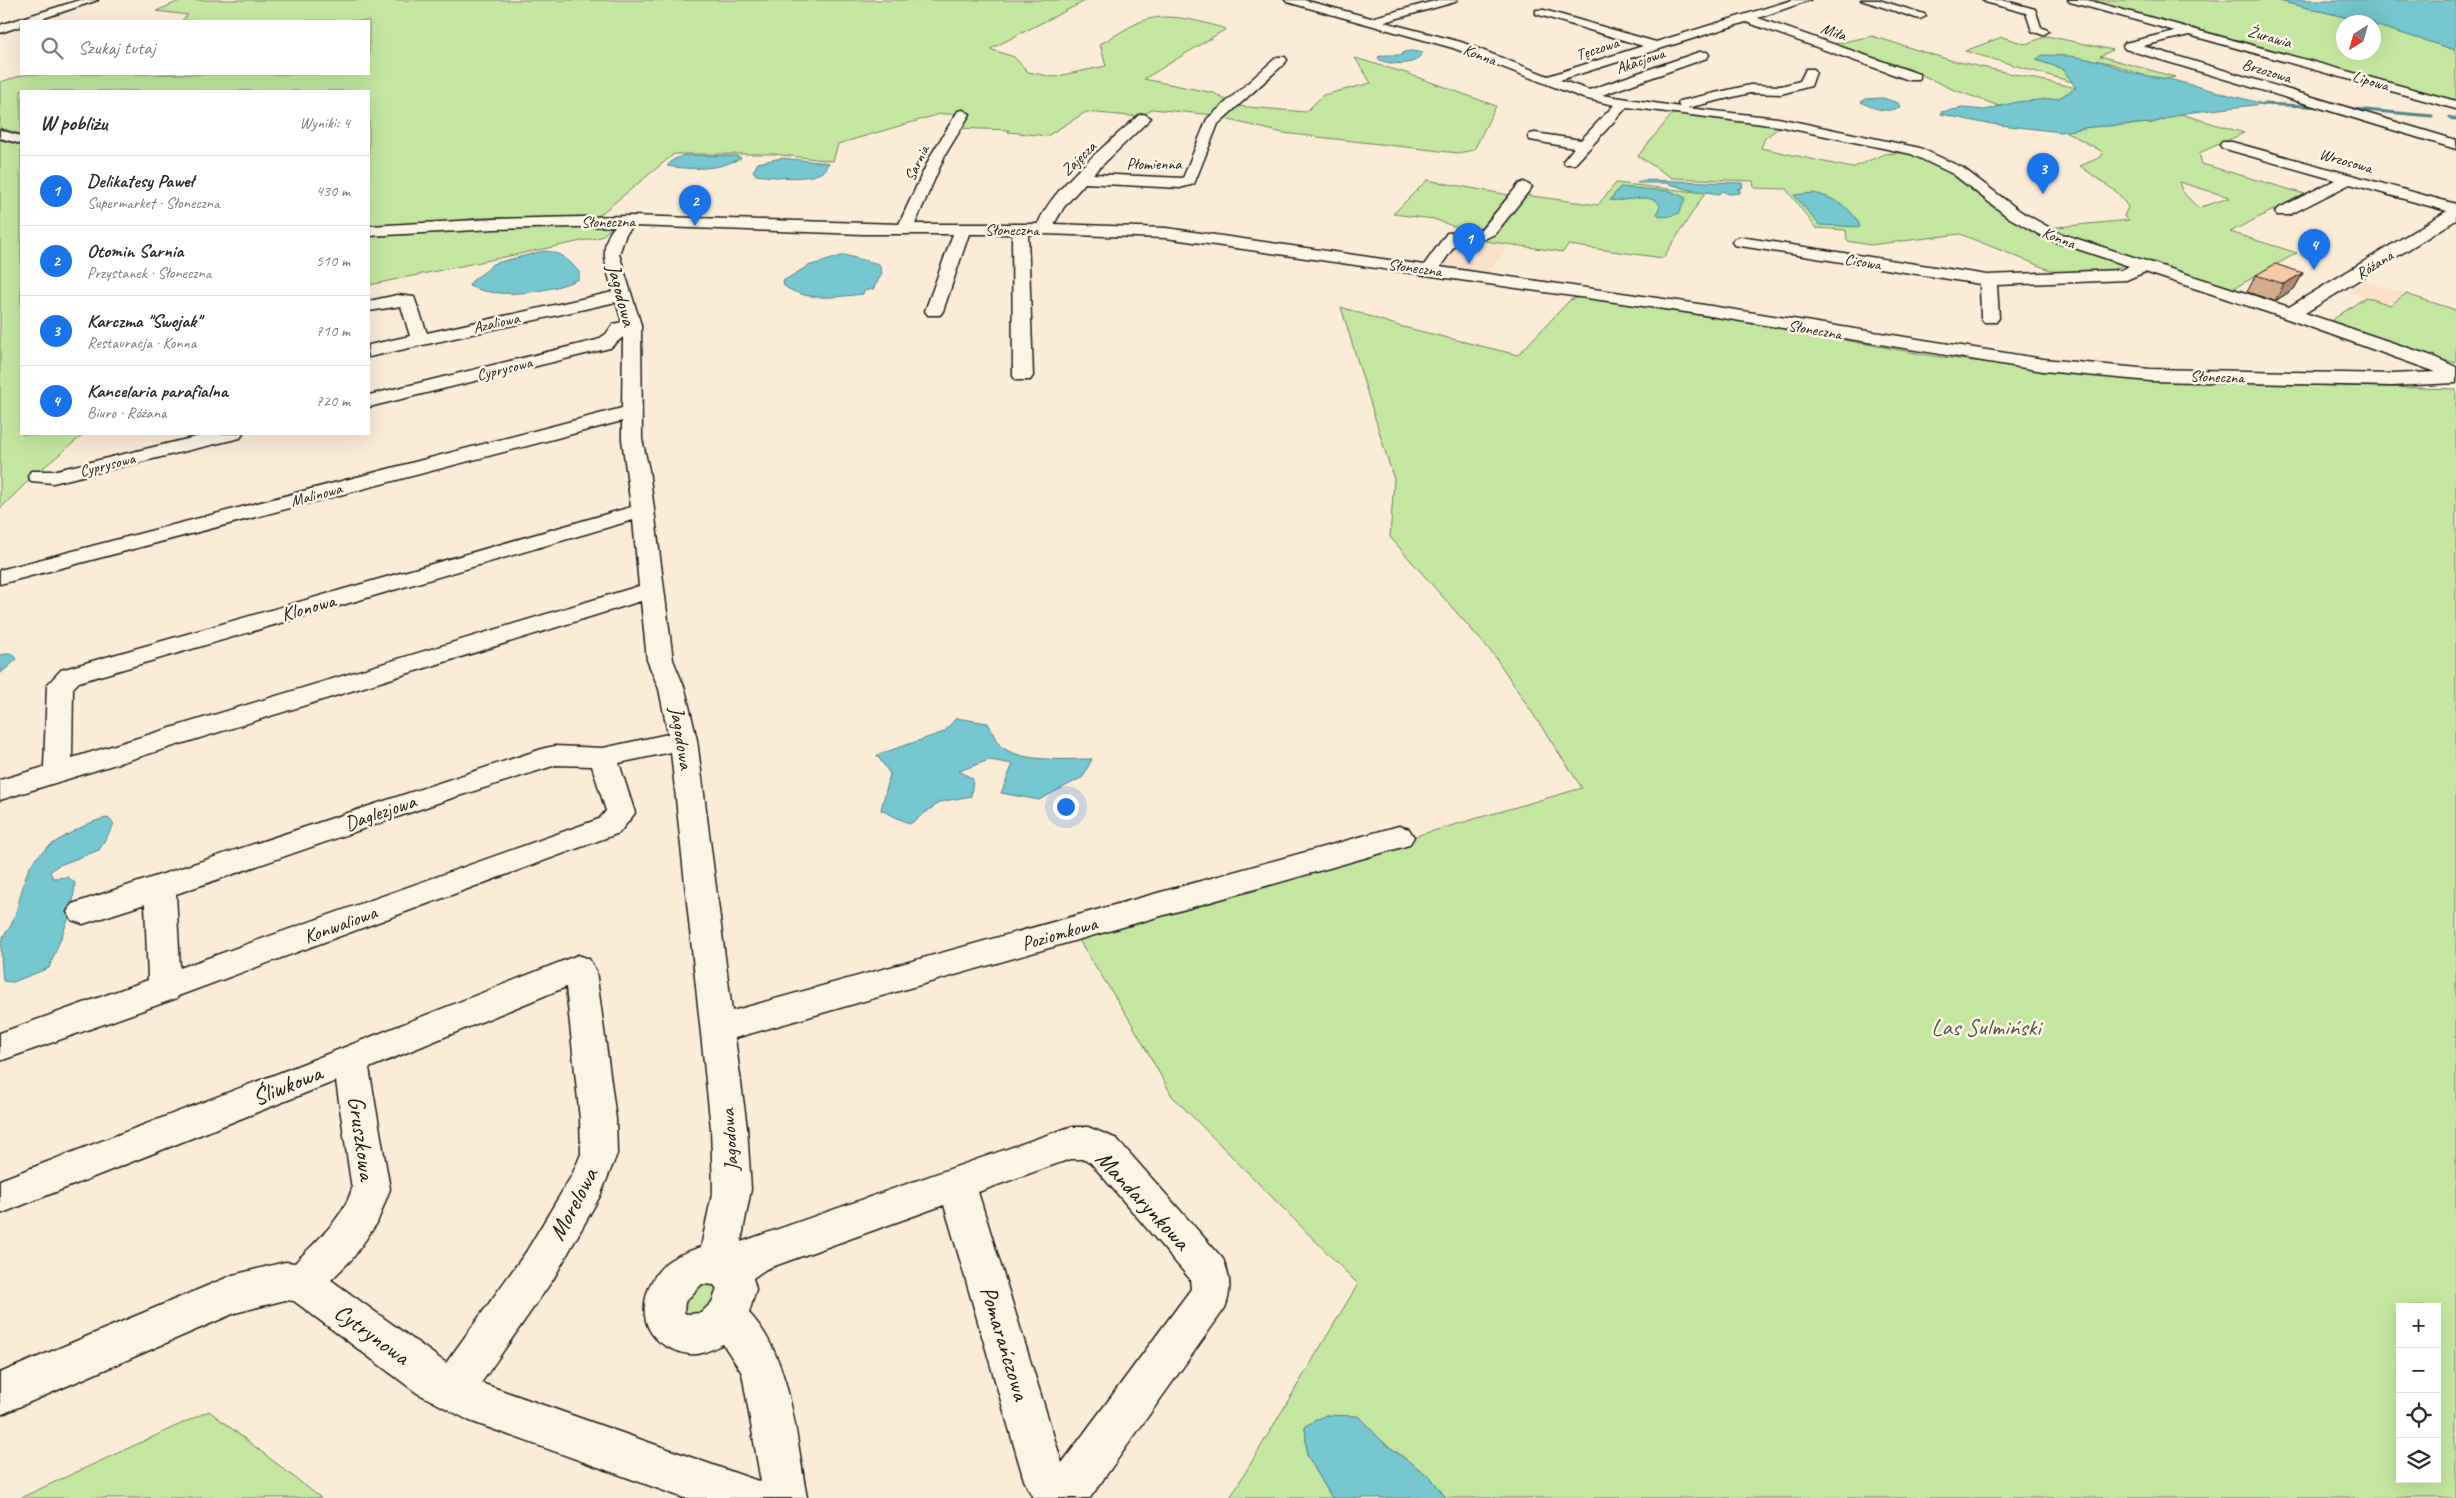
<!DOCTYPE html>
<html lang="pl">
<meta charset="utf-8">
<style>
:root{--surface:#fff;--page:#f7f7f7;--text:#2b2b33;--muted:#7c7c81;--line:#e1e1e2;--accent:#1a73e8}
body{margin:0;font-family:Caveat,sans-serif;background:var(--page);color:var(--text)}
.controls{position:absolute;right:15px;bottom:15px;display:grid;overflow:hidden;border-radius:0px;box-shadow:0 5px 20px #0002}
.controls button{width:45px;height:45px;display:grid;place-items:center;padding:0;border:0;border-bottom:1px solid var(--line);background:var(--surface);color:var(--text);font:25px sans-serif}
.compass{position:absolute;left:2336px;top:15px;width:45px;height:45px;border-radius:50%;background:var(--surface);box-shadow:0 5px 20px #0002;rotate:217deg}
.you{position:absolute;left:1065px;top:806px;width:18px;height:18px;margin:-12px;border:4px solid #fff;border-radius:50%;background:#1a73e8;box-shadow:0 0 0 8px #1a73e833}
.badge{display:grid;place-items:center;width:32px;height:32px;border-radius:50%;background:var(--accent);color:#fff;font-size:16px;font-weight:700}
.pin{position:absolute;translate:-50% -41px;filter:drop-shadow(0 1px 2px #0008)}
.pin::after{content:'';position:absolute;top:26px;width:18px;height:15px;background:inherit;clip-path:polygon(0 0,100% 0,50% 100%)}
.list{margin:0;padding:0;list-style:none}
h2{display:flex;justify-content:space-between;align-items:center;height:65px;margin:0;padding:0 20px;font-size:21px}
h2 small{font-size:16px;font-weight:400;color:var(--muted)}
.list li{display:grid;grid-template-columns:32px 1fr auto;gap:15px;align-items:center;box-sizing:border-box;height:70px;padding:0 20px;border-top:1px solid var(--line)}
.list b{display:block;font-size:19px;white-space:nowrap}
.list p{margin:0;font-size:16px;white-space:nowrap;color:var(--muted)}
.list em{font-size:16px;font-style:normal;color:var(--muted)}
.icon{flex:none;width:28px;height:28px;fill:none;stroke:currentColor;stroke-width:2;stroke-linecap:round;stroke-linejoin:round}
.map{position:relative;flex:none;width:2456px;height:1498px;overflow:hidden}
.search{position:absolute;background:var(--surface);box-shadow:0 5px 20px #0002;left:20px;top:20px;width:350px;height:55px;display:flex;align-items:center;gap:12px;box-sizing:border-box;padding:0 18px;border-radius:0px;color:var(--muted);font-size:19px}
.panel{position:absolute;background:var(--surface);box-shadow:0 5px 20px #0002;left:20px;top:90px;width:350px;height:345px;border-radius:0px}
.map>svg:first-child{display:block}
.built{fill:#fae2c9}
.green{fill:#c4e6a0;stroke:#70815e;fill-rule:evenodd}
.water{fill:#76c7cf;stroke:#528387}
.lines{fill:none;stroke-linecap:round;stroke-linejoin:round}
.stream{stroke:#528387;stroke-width:3}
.minor-casing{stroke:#1c1c1c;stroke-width:3}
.minor{fill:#fcf5e5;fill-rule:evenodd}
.wall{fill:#d4ad8f;stroke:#1c1c1c}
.shaded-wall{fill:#ad8d74;stroke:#1c1c1c}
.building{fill:#f7c9a6;stroke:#1c1c1c}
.labels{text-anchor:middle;stroke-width:5;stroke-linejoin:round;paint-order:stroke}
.far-street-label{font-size:16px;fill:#1c1c1c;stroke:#fcf5e5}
.street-label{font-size:20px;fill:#1c1c1c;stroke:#fcf5e5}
.near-park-label{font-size:24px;fill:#4e5944;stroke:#fcf5e5}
.near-street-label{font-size:24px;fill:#1c1c1c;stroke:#fcf5e5}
</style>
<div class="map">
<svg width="2456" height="1498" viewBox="0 0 2456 1498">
<rect width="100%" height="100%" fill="#fbecd8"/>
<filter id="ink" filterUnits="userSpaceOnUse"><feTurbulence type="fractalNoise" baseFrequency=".02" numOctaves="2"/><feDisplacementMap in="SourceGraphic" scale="10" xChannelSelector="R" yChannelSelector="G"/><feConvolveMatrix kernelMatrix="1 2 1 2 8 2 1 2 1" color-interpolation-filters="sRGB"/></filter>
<g filter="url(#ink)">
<g class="built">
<polygon points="1459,237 1510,245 1487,273 1440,266"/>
<polygon points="2363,281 2406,294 2390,305 2347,291"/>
</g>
<g class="green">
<path d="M182,0H1087L990,49L1014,57L1028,72L1053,77L1106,66L1100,44C1114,37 1130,25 1145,20C1169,12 1203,22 1226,29L1144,79L1214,93L1229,102L1214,115L1152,109L1141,117L1086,112L1047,136L1008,132L1009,130L957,128L966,114H940L838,144L833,161L774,154H674L597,217L478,218L440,223L369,227V91H21V134L0,128V82L27,74H369V21H181L188,15L156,11Z"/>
<polygon points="2086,0 2275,0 2365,22 2344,22 2344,52 2374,52 2374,25 2376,25 2456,50 2456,102"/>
<polygon points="1872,36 1950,60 2077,88 2059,98 1999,106 1952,89 1907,68 1885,64 1829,45"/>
<path d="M2047,36L2113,50L2100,56L2175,77C2148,84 2124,64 2099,61C2079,58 2057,60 2037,60L2063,69L2072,82L1965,51L2002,37L2026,44Z"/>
<polygon points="1355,58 1406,73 1496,106 1474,150 1458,153 1283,133 1225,119 1236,106 1306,112 1323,95 1371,83"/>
<polygon points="1673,113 1746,120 1780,127 1765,138 1761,148 1852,168 1884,154 1909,152 1948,170 2006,212 2126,264 2112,271 2060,274 1960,234 1870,245 1847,241 1846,230 1816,228 1786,189 1754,188 1753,181 1672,178 1638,156"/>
<path d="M2181,114L2244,133L2199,153L2202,164L2305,194L2230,232L2297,253L2229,291L2062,237L2047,228L2129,220L2124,216L2128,207L2118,193L2080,166L2101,157L2103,152L2065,131L2090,127L2152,123ZM2179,182L2229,197V198L2198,208L2182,191Z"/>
<polygon points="0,140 21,145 21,434 84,434 31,478 0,509"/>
<polygon points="1427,180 1509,195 1478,231 1468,232 1434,219 1393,214"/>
<polygon points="1616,183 1705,193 1663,258 1568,245 1563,252 1485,241 1524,195 1598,205"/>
<polygon points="608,225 612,227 601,237 369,285 369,235 452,230"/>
<polygon points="2406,294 2456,310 2456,363 2427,356 2329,322 2366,297 2390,305"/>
<path d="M1580,297L1739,321L1933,356L2143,381L2456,389V1498H1446L1431,1478L1383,1442L1358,1417L1326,1415L1305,1427L1307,1455L1332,1498H1230L1358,1284L1172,1096L1131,1022L1075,934L1582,788L1494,655L1390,537L1394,480L1341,307L1399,326L1518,355L1570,300ZM2400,1307H2437V1479H2400Z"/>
<polygon points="706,1283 713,1285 718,1290 711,1312 688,1316 683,1311 685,1297 698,1285"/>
<polygon points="209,1411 321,1498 20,1498"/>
</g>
<g class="water">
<polygon points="2275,0 2456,0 2456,50 2374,25 2374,22 2365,22"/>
<path d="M1412,51L1423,53C1420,56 1417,60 1414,61C1405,65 1388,64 1380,60L1378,57L1386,55H1402L1404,52Z"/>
<polygon points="2042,55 2070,56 2100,61 2135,74 2169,79 2263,104 2185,113 2152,123 2090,127 2061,132 1983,123 1941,114 1941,112 1963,108 1985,110 2017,102 2059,98 2076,88 2063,69 2036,60"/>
<path d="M1883,98L1898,103L1900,107C1886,114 1873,108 1861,102L1866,99Z"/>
<path d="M684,155L737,156L741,158C718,170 693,170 667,166L673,160Z"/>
<path d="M781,158L829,163C827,165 825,170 822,172C809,181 771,177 756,175L753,171L758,163Z"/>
<polygon points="1643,180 1742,183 1743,187 1737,189 1740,190 1740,193 1729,194 1722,191 1719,194 1690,190 1666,183 1637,183"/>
<path d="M1620,187L1670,191L1686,198L1679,213C1671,216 1665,219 1657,214L1660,205C1649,191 1626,203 1610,200Z"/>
<path d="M1813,193C1831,196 1855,209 1860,227L1819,225L1794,195Z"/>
<path d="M544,251C561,252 569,260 579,272V279C550,292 499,300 469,286C474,275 485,275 492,264Z"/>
<path d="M844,255L879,264L882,274L873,289L864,291L863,294C836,297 807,302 784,286L783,281L808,266Z"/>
<polygon points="6,654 13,654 17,659 0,674 0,655"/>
<path d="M956,718L988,723C992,730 996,743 1002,747C1023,763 1067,759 1092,759L1083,777L1039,800L1001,793L1013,764L989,760L959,771L973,779L971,796L940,802L910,824L881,810L890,774L877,755L944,732Z"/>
<path d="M108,818L114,824L99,850L57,866L50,872L53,878L68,877L75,883L72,910L49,968L13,982L3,981C2,969 0,951 2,939C4,933 10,929 12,923C30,875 17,863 69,834C82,827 93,820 108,818Z"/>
<polygon points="1326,1415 1358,1416 1383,1442 1431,1478 1446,1498 1332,1498 1307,1455 1305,1426"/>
</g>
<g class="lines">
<g class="stream">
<polyline points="2263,104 2323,107"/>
<polyline points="2343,108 2432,116"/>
<polyline points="2449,118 2456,119"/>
</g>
<defs>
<g id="minor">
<polygon points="80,0 98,0 35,21 21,21 21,26 0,33 0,25"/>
<path d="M1285,0H1304L1371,18L1438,0H1457L1455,2L1384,22L1461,42L1548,76L1643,46L1536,14V10H1544L1656,42L1792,0H1810L1758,18L1919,74L1920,77L1919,80H1909L1746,22L1560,80L1589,90L1699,52H1707L1709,55L1707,58L1602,95L1680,107L1678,104L1680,101L1750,85L1781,86L1800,81L1806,69H1814L1816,72L1811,86L1781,94L1750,93L1687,108L1778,118L1920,148L1963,168L2020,211L2059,233L2289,307L2447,211L2350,184L2289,215H2277L2275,212L2277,209L2335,180L2222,148L2220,145L2222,142H2232L2456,204V220L2305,313L2432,356L2456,367V383L2392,386L2150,381L2043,371L1692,313L1166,238L1044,234H1028L1033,376L1030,380H1016L1013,376L1012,234H969L943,311L940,315H928L925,311L953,234H863L633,226L626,234L619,254L641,325L642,439L649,470L673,660L685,689L697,740L732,1011L1399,826L1409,829L1414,837L1409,845L1399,848L735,1038L747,1128L751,1189L741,1242L1070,1127H1088L1117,1139L1223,1259C1230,1276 1232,1290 1225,1308L1090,1498H1033L1024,1480L944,1205L766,1269L753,1278L756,1289L749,1313C792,1358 796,1439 807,1498H684L470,1421L417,1393L294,1301L285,1300L235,1313L0,1415V1373L233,1275L285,1262L295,1263C316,1241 343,1219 352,1189L336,1081L0,1214V1180L292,1068L578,955L589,959L596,971L616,1119L617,1154L600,1196L554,1278L481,1383L761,1482L742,1373L723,1344C716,1347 709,1351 702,1353C691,1356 681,1353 672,1349C634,1334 639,1288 666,1263C676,1255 690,1251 701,1247L713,1189L711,1128L671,752L619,763L635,813L619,833L178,996L177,998L0,1061V1033L148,980L145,904L83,924L72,920L67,912L72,904L545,748L555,746L603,748L668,734L659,689L647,660L641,601L0,800V780L44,767L47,685L61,670L631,507L622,439V421L0,584V570L622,408L623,337L610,348L369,407V395L597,340L606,334L613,324L622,322L616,302L369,357V345L410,336L401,306L369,311V301L397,295L414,297L427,333L613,292C607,269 597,246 615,226L494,229L369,236V226L494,219L629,216L899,224L931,155L958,111L963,110L970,114L945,155L915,224H1038C1052,187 1109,143 1139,115L1144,114L1151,118L1093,174L1183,178L1207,119L1277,57H1285L1287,60L1285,63L1218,124L1194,184L1180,188L1085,183L1064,207L1054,224L1166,228L1424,265L1447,233L1479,230L1483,228L1519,184L1524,182L1532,187L1495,234L1482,240L1458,241L1440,267L1692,303L2043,359L2150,369L2392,374L2436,372L2285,318L2145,272L2126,280L1997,285L1999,318L1996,322H1984L1981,318L1980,284L1734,245L1732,242L1734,239L1740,237L1987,275L2122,270L2129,266L2047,239L2008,217L1953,174L1911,154L1778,126L1627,107L1575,164H1565L1563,161L1574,148L1530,140L1528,137L1530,134L1535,133L1581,140L1614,105L1583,98L1453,48L1287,2ZM633,520L639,586L72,758L73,688L79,682ZM556,765L592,766L606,811L599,819L180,968L176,894L449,799ZM566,987L580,1119L581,1154L572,1175L526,1252L446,1363L331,1280L353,1258L377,1223L390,1189L369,1068ZM1070,1159H1085L1091,1163L1190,1279L1191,1289L1062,1463L978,1192ZM702,1284L714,1285L717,1289L712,1302L701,1313L686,1314L684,1312L685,1302Z"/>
<polygon points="1861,0 1879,0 1924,14 1926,16 1920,19 1916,18"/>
<polygon points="1983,0 2002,0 2035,9 2041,27 2049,31 2043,35 2032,31 2026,13 1985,2"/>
<polygon points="2068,0 2087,0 2456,101 2456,109 2189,35 2143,46 2456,140 2456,149 2125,49 2123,46 2125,43 2175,31 2070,2"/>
<polygon points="0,130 21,136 21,144 0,138"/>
<polygon points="208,434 243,434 240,438 53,483 31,481 28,476 31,471 53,471"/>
</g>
</defs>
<use href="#minor" class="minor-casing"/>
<use href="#minor" class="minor"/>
</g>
<polygon class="wall" points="2303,273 2294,289 2275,301 2247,292 2256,275"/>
<polygon class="shaded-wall" points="2303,273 2294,289 2275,301 2284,284"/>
<polygon class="building" points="2275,264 2303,273 2284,284 2256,275"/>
</g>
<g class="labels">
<g class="far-street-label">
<text transform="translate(1834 31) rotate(20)" y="6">Miła</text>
<text transform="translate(2270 36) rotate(16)" y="6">Żurawia</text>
<text transform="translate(1597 48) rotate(-18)" y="6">Tęczowa</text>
<text transform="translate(1480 54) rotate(21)" y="6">Konna</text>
<text transform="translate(1640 60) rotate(-19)" y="6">Akacjowa</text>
<text transform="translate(2267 70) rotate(17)" y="6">Brzozowa</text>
<text transform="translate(2371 80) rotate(16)" y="6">Lipowa</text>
<text transform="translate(1078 158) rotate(-44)" y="6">Zajęcza</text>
<text transform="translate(2346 160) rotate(16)" y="6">Wrzosowa</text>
<text transform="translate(916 163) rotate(-65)" y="6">Sarnia</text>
<text x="1154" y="169">Płomienna</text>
<text transform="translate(608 221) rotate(-1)" y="6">Słoneczna</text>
<text x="1012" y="235">Słoneczna</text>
<text transform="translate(2059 237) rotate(22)" y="6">Konna</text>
<text transform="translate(1863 261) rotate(9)" y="6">Cisowa</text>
<text transform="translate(2374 264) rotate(-32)" y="6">Różana</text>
<text transform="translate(1415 267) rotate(8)" y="6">Słoneczna</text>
<text transform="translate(496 322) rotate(-13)" y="6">Azaliowa</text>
<text transform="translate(1815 329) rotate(10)" y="6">Słoneczna</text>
<text transform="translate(504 368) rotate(-14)" y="6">Cyprysowa</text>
<text transform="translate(2217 376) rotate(2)" y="6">Słoneczna</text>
<text transform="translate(107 464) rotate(-14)" y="6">Cyprysowa</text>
<text transform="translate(316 494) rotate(-15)" y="6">Malinowa</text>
</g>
<g class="street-label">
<text transform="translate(622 295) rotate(75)" y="7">Jagodowa</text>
<text transform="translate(308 607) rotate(-16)" y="7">Klonowa</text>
<text transform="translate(682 738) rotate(81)" y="7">Jagodowa</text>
<text transform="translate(380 812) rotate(-19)" y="7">Daglezjowa</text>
<text transform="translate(340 924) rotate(-20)" y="7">Konwaliowa</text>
<text transform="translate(1059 933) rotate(-16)" y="7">Poziomkowa</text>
<text transform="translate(729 1140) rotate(-94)" y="7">Jagodowa</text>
</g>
<g class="near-park-label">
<text x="1986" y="1035">Las Sulmiński</text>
</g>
<g class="near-street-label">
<text transform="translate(287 1085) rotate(-22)" y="8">Śliwkowa</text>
<text transform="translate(362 1138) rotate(82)" y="8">Gruszkowa</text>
<text transform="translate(1143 1200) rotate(47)" y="8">Mandarynkowa</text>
<text transform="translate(573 1204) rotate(-62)" y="8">Morelowa</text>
<text transform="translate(372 1334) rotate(36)" y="8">Cytrynowa</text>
<text transform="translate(1005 1343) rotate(73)" y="8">Pomarańczowa</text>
</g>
</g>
</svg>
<div class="controls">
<button>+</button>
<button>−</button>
<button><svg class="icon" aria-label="locate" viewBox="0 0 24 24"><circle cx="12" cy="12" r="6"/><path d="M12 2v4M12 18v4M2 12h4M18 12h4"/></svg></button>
<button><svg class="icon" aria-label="layers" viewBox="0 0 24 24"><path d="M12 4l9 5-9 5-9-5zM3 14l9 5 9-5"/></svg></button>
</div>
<svg class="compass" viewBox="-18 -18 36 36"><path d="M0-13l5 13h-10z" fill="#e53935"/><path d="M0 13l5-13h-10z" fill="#7c7c81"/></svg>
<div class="you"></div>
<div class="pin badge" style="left:1469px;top:264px">1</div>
<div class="pin badge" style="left:695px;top:226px">2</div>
<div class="pin badge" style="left:2043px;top:194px">3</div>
<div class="pin badge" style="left:2314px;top:270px">4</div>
<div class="search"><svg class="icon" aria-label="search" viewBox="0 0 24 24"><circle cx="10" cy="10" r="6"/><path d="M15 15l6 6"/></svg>Szukaj tutaj</div>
<section class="panel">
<h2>W pobliżu<small>Wyniki: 4</small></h2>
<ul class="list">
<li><span class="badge">1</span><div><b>Delikatesy Paweł</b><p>Supermarket · Słoneczna</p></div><em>430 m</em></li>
<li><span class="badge">2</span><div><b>Otomin Sarnia</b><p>Przystanek · Słoneczna</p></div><em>510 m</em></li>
<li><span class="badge">3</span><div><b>Karczma &quot;Swojak&quot;</b><p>Restauracja · Konna</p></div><em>710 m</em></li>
<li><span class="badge">4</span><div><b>Kancelaria parafialna</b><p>Biuro · Różana</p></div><em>720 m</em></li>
</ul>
</section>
</div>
